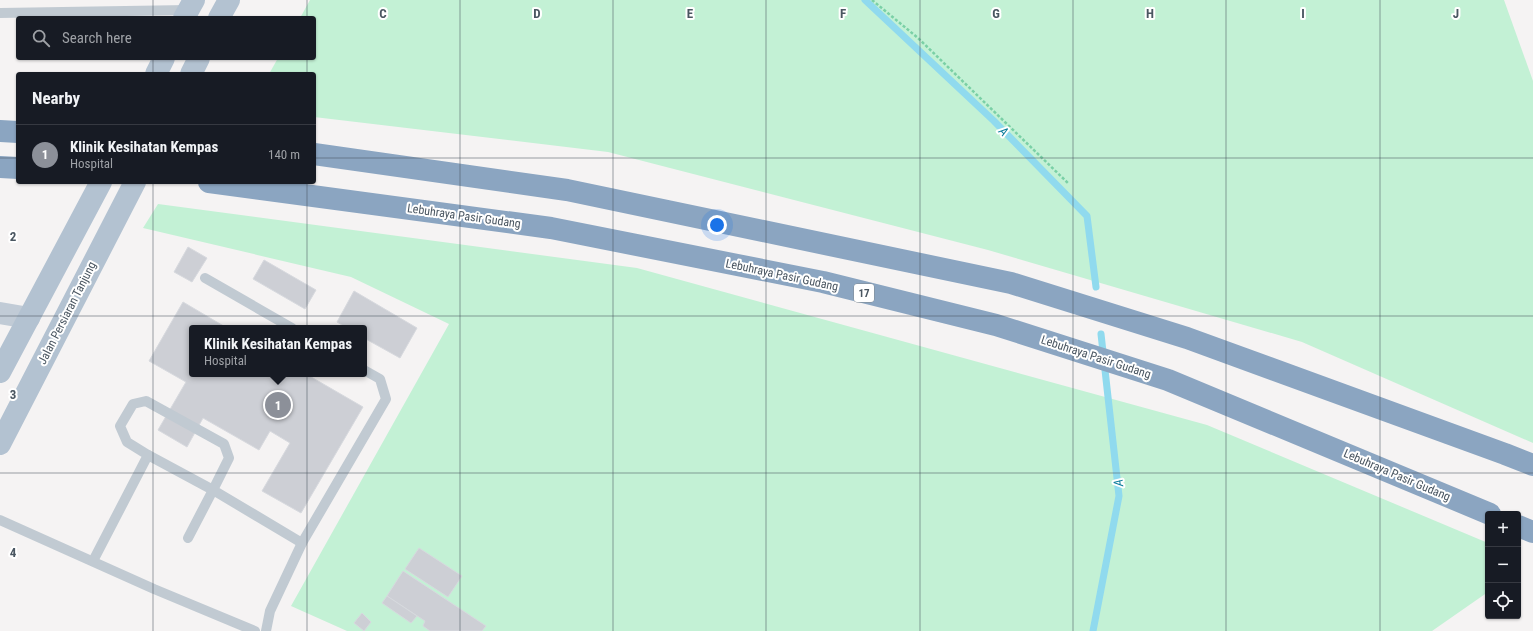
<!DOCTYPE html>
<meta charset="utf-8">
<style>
:root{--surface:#171b24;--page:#20242c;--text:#f1f3f6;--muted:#9ea1a6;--line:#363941;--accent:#8c9099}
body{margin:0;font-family:"Roboto Condensed",sans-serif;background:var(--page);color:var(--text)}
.controls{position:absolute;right:12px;bottom:12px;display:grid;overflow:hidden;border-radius:4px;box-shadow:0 1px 3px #0004}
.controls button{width:36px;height:36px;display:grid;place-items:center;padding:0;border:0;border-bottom:1px solid var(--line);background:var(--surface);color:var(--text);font:20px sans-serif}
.you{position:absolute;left:717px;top:225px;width:14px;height:14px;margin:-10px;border:3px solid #fff;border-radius:50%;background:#1a73e8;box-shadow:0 0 0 6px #1a73e833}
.badge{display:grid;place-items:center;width:26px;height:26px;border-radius:50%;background:var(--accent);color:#fff;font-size:13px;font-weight:700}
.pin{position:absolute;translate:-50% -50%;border:2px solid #fff;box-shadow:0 1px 4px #0006}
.popup{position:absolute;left:189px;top:325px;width:178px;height:52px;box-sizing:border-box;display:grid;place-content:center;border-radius:4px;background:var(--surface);filter:drop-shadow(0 1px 3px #0005);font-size:13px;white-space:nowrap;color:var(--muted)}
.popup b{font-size:15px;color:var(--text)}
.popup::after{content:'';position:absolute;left:50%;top:100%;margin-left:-8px;border:8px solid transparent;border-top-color:var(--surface)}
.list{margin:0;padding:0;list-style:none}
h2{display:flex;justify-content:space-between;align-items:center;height:52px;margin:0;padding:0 16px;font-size:17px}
h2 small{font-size:13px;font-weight:400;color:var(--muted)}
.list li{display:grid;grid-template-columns:26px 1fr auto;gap:12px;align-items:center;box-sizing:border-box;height:60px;padding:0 16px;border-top:1px solid var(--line)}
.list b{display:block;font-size:15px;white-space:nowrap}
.list p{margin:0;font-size:13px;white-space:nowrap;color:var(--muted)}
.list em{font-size:13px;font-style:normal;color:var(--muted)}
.icon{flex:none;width:22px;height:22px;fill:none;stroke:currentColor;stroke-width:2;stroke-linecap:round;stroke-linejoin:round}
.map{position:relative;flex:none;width:1533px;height:631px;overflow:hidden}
.search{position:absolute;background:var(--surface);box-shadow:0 1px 3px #0004;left:16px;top:16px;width:300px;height:44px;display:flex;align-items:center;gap:10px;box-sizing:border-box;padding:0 14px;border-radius:4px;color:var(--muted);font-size:15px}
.panel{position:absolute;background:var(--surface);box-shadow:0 1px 3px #0004;left:16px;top:72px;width:300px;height:112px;border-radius:4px}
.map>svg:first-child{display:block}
.green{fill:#c3f1d5}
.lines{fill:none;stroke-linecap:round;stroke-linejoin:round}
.stream{stroke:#90daee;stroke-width:7}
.building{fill:#cdcfd5;stroke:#d7d9de}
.path{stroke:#7ad0a6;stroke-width:2.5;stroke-dasharray:3 2;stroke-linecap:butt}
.lane{stroke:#c1cad2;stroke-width:10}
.secondary{stroke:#c1cbd6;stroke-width:22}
.primary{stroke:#b3c2d1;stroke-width:22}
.highway{stroke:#8ba5c1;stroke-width:22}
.grid{fill:none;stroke:#4a5661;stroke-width:1;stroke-opacity:0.55}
.labels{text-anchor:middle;stroke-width:4;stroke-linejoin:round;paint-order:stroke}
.shield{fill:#fff;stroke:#808990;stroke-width:1}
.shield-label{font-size:11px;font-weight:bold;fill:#4a5661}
.street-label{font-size:12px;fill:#4a5661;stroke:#fff}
.water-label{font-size:13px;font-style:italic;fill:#0c7c9b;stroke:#fff}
.grid-label{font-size:13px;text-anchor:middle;font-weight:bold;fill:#4a5661;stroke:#fff;stroke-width:4;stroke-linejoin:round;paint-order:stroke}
</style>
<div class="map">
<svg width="1533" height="631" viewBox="0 0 1533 631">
<rect width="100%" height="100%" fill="#f5f3f3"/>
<g class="green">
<polygon points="310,0 1504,0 1533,81 1533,443 1302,342 988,250 608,152 314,117 314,74 269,74 278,58 314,58 314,18 300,18"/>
<polygon points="158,204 637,268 1207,425 1488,543 1488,592 1432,631 347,631 291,606 449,324 351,277 143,228"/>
</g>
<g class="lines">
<g class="stream">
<polyline points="865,0 994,121 1087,216 1096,287"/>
<polyline points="1093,631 1119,496 1101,334"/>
</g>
</g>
<g class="building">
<polygon points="188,247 207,258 192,282 174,272"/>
<polygon points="264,260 316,290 305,309 253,279"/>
<polygon points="354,291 417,328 400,358 364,338 364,328 347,328 337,322"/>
<polygon points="183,302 227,328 192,328 192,374 306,374 363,407 301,513 262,491 290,443 270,431 259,450 203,418 187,447 158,430 186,382 149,361"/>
<polygon points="419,548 462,576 448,597 405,569"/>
<polygon points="403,571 486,626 482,631 430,631 423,626 425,621 387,596"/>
<polygon points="387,596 417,616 411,623 382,603"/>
<polygon points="362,613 371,622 364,631 354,623"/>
</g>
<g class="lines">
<polyline class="path" points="872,0 918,38 1069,184"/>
<g class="lane">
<polyline points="0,13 188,10"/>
<polyline points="205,278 292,328"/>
<polyline points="148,455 213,490 188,538"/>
<polyline points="0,520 154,589 255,631"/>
<polyline points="93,561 148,455 127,442 120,426 133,404 146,401 224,444 229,458 213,490 302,543"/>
<polyline points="266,631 270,611 302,543 386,399 380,379 364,370"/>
</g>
<polyline class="secondary" points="0,313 29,318"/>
<g class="primary">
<polyline points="184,18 194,0"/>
<polyline points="219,18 229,0"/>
<polyline points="156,74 164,58"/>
<polyline points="191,74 199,58"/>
<polyline points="0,372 101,182"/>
<polyline points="0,444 135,182"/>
</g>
<g class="highway">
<polyline points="0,131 18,132"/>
<polyline points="314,154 567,190 1011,283 1187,338 1505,454 1533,465"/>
<polyline points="0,167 18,168"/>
<polyline points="209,182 551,228 823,282 996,325 1168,380 1490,514"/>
<polyline points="1518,526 1533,532"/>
</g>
</g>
<path class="grid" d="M153,0V18M307,0V18M460,0V631M613,0V631M766,0V631M920,0V631M1073,0V631M1226,0V631M1380,0V631M153,58V74M307,58V74M0,158H18M314,158H1533M153,182V631M307,182V631M0,316H1533M0,473H1533"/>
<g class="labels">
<rect class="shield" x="854" y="284" width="20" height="18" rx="3"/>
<g class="shield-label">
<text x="864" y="297">17</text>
</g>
<g class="street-label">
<text transform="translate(464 216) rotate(8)" y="4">Lebuhraya Pasir Gudang</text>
<text transform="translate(782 275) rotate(12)" y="4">Lebuhraya Pasir Gudang</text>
<text transform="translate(67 313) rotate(-63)" y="4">Jalan Persiaran Tanjung</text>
<text transform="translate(1096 357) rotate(18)" y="4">Lebuhraya Pasir Gudang</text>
<text transform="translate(1397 475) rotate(23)" y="4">Lebuhraya Pasir Gudang</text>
</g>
<g class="water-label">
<text transform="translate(1004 131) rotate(45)" y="5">A</text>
<text transform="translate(1118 483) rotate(-96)" y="5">A</text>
</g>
</g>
<g class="grid-label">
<text x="383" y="18">C</text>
<text x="537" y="18">D</text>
<text x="690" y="18">E</text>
<text x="843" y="18">F</text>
<text x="996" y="18">G</text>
<text x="1150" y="18">H</text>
<text x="1303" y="18">I</text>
<text x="1456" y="18">J</text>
<text x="13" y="241">2</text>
<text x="13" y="399">3</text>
<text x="13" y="557">4</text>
</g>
</svg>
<div class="controls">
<button>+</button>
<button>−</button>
<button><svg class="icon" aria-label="locate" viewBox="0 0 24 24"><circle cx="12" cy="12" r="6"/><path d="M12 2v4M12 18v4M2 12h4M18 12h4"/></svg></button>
</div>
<div class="you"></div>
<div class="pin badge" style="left:278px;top:405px">1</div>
<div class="popup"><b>Klinik Kesihatan Kempas</b>Hospital</div>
<div class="search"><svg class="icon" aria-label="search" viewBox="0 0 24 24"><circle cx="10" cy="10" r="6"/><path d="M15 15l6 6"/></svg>Search here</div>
<section class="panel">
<h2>Nearby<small></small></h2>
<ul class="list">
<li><span class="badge">1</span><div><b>Klinik Kesihatan Kempas</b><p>Hospital</p></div><em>140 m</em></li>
</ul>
</section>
</div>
